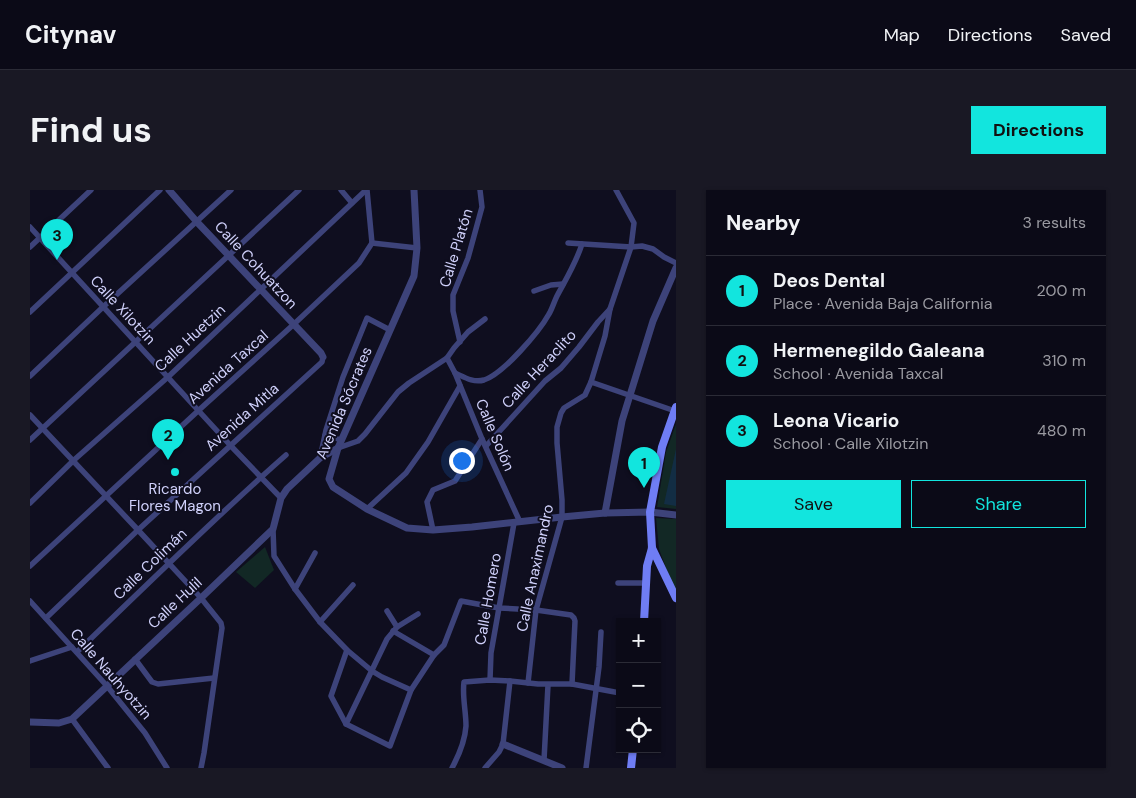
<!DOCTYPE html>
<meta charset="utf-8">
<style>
:root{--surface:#0b0a17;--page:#191824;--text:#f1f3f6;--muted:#9a9aa1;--line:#2b2b36;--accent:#12e5de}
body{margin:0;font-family:"DM Sans",sans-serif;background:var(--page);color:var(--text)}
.controls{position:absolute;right:15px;bottom:15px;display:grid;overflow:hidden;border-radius:0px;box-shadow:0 1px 4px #0004}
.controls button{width:45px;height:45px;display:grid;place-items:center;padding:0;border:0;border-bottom:1px solid var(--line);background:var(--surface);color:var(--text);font:25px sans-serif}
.you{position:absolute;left:431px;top:270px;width:18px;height:18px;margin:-12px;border:4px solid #fff;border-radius:50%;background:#1a73e8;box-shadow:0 0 0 8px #1a73e833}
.badge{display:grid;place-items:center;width:32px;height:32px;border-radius:50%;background:var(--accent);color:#111;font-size:16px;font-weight:700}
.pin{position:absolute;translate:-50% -41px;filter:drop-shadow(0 1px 2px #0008)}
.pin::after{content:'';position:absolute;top:26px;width:18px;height:15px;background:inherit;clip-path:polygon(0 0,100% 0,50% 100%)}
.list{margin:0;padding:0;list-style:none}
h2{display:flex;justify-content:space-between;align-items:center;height:65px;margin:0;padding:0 20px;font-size:21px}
h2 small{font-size:16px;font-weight:400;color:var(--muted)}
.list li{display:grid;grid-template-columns:32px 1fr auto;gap:15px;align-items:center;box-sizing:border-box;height:70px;padding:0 20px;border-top:1px solid var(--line)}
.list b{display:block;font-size:19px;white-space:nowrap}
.list p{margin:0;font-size:16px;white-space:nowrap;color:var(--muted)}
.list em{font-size:16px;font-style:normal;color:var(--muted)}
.actions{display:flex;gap:10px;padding:15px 20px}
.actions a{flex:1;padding:11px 0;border:1px solid var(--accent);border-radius:0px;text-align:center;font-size:18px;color:var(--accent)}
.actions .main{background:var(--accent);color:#111}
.icon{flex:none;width:28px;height:28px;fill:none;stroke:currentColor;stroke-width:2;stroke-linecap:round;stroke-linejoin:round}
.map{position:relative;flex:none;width:646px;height:578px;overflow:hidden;border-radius:0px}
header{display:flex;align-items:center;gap:30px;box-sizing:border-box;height:70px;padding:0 25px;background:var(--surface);border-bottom:1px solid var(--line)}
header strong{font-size:24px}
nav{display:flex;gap:28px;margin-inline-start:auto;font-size:18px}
.intro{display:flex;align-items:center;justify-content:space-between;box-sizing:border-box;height:120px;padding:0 30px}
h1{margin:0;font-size:35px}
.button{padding:12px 22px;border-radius:0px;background:var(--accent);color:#111;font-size:18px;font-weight:700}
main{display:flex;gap:30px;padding:0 30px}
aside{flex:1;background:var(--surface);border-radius:0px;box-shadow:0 1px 4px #0004}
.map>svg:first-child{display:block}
.green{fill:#122825}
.water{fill:#122d44}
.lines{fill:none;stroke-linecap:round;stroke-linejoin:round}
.minor{stroke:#3d437a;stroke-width:5.5}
.tertiary{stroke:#3d437a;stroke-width:7}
.secondary{stroke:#6f7df4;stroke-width:8}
.poi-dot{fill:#12e5de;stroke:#0f0e1f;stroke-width:2}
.labels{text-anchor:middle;stroke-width:4;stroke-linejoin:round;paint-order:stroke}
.street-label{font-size:15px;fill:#d0d1fb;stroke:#0f0e1f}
.poi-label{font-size:15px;fill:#d0d1fb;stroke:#0f0e1f}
</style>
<header>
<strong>Citynav</strong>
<nav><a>Map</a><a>Directions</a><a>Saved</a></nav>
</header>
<div class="intro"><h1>Find us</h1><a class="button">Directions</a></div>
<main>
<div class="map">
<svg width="646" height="578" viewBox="0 0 646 578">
<rect width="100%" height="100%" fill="#0f0e1f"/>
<g class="green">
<polygon points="646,234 646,319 627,317 636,262"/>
<polygon points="626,328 646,329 646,405 629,359"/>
<polygon points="235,357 244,380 225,398 206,382"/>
</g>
<polygon class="water" points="646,259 646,316 634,314"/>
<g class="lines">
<g class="minor">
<polyline points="311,0 322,13"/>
<polyline points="337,0 342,53"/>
<polyline points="0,37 200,255 251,308"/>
<polyline points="342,53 387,58"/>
<polyline points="538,53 601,57 612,56 623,59 634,67 646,73"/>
<polyline points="0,57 61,0"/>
<polyline points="504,101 521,95 533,94"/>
<polyline points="0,122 130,0"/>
<polyline points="430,152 423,121 423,105 438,68 452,17 450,0"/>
<polyline points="417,168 425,183 452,249 490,332"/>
<path d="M425,183C434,187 443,193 454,190C473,184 509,142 519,124C522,119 524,112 527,106C536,89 546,73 552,54"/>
<polyline points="0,186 73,117 201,0"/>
<polyline points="561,192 645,221"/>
<polyline points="0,225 108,340 171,408 191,433 192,438 174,563 171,578"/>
<polyline points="295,245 311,250"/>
<polyline points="0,250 269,0"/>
<polyline points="456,256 515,191 531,178 549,157 568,132 580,119"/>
<polyline points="308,258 328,251 335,244 368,202 379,193 417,168 424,158 438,142 455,129"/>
<polyline points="290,268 296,240 313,187 337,128 360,140"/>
<polyline points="0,313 44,270 138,187 336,0"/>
<polyline points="337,319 376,283 398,252 430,196"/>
<polyline points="243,339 244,366 265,399 290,432 317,460 342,481 352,487 381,500"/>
<polyline points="403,340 397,312 403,300 425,291 452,249"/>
<polyline points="0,376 169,220 263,135 329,73 342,53"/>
<polyline points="588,393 616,393"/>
<polyline points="265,399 285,363"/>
<polyline points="0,411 77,496 115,543 137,578"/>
<polyline points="357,421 367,437"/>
<polyline points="16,428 108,340 292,172 293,167"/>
<polyline points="290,432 323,395"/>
<polyline points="363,441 404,465"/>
<polyline points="317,460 301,506 316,534 360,556 381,500 404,465 414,455 431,411 469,418 506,420 541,425 544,428 545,431 542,494"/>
<path d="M47,462C116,396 184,328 256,265"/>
<polyline points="105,469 122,492 128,494 184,488"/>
<polyline points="0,471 42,457"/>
<polyline points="460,490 461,463 484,333"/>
<polyline points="498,493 506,420 532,327 532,310 527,253 527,237 531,223 534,218 555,205 561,192 575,146 580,119 601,57 604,33 586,0"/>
<polyline points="42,529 78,578"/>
<polyline points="316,534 357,449 367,437 388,424"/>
<polyline points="514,570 518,495"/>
<path d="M422,578C429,565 435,551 436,536C436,521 432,506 434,492L460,490L480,491L508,494H542L590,503"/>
<polyline points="455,578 469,562 473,554 480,491"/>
<polyline points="556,578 569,477 571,442"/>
</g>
<g class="tertiary">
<polyline points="139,0 167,32 291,163 293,167"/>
<polyline points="384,0 387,58 384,86 308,258 299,289 303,297 337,319 377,338 403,340 442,337 532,327 575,323 620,322 646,325"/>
<polyline points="575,323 592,231 623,131 646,78"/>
<polyline points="0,532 29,533 42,529 171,408 243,339 251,308 257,299 290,268 308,258"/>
<polyline points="473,554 532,578"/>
</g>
<g class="secondary">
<polyline points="622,358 646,408"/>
<polyline points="614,432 617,376 622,358 620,322 632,257 646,217"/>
<polyline points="601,578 603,559"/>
</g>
</g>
<circle class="poi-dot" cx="145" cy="282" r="5"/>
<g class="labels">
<g class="street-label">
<text transform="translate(426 58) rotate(-73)" y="5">Calle Platón</text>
<text transform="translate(226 75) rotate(47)" y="5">Calle Cohuatzon</text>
<text transform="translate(93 120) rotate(47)" y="5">Calle Xilotzin</text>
<text transform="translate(160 148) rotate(-43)" y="5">Calle Huetzin</text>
<text transform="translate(198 177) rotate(-42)" y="5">Avenida Taxcal</text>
<text transform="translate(509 179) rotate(-47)" y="5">Calle Heraclito</text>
<text transform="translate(314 213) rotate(-67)" y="5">Avenida Sócrates</text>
<text transform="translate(212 227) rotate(-42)" y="5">Avenida Mitla</text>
<text transform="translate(465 245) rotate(67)" y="5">Calle Solón</text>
<text transform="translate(120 374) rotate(-44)" y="5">Calle Colimán</text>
<text transform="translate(505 378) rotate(-78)" y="5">Calle Anaximandro</text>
<text transform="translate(458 409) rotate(-80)" y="5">Calle Homero</text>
<text transform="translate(145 413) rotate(-43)" y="5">Calle Hulil</text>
<text transform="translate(81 484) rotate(49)" y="5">Calle Nauhyotzin</text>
</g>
<g class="poi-label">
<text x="145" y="304">Ricardo<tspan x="145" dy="17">Flores Magon</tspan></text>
</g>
</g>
</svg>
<div class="controls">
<button>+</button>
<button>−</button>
<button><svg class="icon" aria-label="locate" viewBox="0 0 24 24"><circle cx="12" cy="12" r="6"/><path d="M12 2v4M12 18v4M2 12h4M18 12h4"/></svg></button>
</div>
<div class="you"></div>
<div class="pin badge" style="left:614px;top:298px">1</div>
<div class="pin badge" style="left:138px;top:270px">2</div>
<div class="pin badge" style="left:27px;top:70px">3</div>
</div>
<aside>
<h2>Nearby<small>3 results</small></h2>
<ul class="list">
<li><span class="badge">1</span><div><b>Deos Dental</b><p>Place · Avenida Baja California</p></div><em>200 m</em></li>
<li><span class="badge">2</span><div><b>Hermenegildo Galeana</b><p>School · Avenida Taxcal</p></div><em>310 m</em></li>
<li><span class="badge">3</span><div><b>Leona Vicario</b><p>School · Calle Xilotzin</p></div><em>480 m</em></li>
</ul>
<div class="actions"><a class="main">Save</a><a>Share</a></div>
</aside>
</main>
